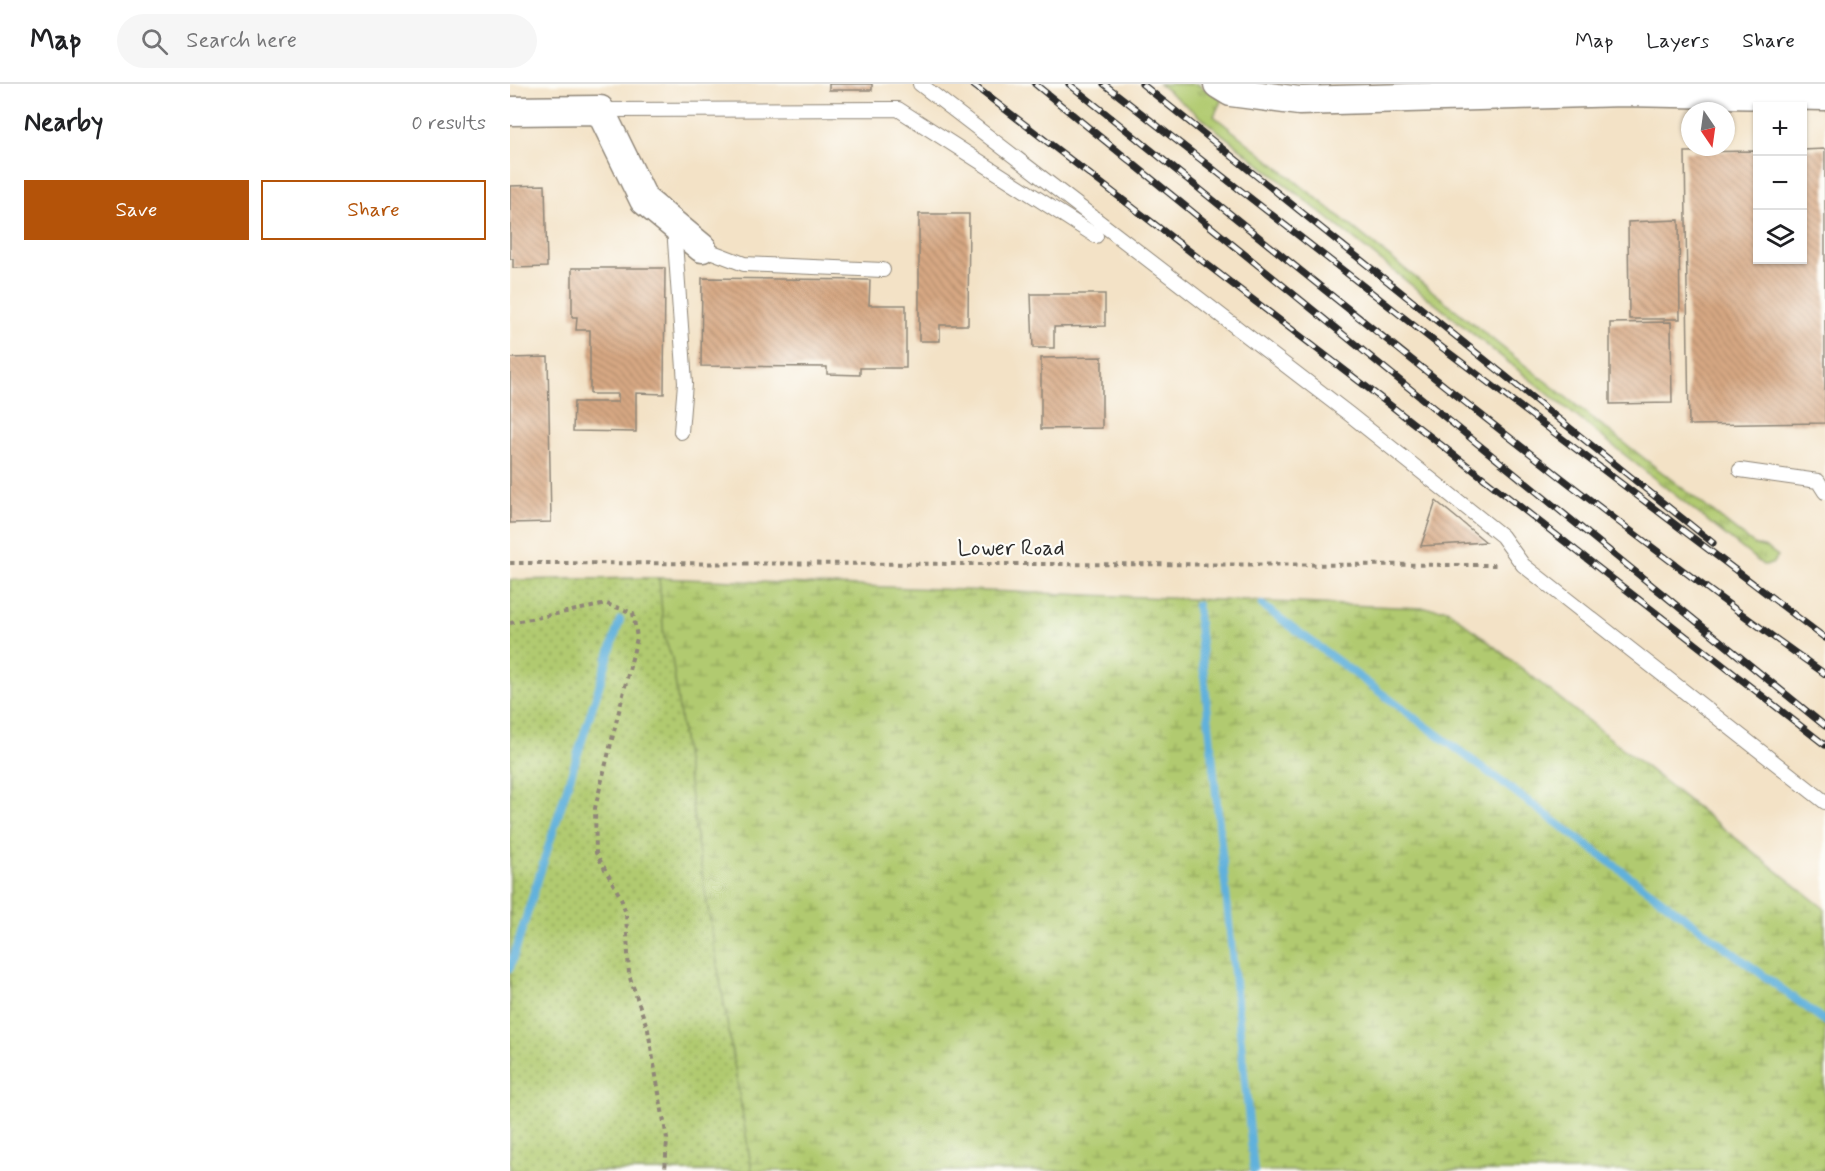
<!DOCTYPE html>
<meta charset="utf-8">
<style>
:root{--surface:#fff;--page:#f6f6f6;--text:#202124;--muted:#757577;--line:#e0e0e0;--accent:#b45309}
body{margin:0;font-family:Mynerve,sans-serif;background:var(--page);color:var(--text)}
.controls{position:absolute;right:18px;top:18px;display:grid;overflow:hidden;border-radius:0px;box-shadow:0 2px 4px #0004}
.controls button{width:54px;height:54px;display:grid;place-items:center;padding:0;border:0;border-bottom:2px solid var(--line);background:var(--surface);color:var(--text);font:30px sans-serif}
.compass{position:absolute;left:1171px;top:18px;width:54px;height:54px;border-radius:50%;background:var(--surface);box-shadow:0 2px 4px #0004;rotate:167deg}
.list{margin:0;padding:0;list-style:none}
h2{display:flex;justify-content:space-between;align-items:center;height:78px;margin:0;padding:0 24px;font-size:26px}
h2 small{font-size:20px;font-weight:400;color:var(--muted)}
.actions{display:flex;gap:12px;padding:18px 24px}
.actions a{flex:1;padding:14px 0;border:2px solid var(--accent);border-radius:0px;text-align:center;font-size:21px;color:var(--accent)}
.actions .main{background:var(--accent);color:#fff}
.icon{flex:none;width:33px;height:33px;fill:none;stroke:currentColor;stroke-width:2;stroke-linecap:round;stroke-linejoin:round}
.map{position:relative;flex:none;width:1315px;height:1087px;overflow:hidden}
header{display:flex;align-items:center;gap:36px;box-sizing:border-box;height:84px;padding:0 30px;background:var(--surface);border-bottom:2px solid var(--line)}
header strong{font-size:28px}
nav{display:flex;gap:33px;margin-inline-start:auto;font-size:21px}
.search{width:420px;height:54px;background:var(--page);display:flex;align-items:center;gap:15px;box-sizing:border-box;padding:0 21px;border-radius:33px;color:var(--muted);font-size:22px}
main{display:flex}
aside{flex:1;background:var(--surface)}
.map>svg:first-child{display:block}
.grass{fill:url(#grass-tufts);stroke:#6e7a4e;stroke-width:1.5}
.wetland{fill:url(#wetland-marsh);stroke:#6e7a4e;stroke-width:1.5}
.park{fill:url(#park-dots);stroke:#6e7a4e;stroke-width:1.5}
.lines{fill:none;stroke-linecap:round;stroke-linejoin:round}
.stream{stroke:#61b1dc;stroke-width:8}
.building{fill:url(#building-back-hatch)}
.lane-casing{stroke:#8f8678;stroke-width:16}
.street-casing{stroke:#8f8678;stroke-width:31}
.path{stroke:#8f8678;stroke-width:4;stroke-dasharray:4.5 4.5;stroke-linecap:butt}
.lane{stroke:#fff;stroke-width:14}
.street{stroke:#fff;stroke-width:28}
.rail-casing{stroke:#2b2b2b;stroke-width:7}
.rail{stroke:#fdfcf7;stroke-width:4.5;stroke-dasharray:14;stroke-linecap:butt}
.labels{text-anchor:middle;stroke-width:4.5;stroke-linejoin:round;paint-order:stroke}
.street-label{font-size:22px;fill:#2b2b2b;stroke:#fdfcf7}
</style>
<header>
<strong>Map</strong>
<div class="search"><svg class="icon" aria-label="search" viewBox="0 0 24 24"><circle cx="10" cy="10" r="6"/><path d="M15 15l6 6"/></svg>Search here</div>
<nav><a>Map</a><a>Layers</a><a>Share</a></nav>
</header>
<main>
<aside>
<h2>Nearby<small>0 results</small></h2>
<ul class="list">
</ul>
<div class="actions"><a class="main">Save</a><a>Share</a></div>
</aside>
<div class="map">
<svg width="1315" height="1087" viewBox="0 0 1315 1087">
<defs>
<pattern id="grass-tufts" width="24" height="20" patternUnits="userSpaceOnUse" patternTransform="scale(1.5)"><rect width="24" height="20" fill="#b1ca70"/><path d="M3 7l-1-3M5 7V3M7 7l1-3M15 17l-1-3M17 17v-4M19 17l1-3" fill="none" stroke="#90a45c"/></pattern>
<pattern id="wetland-marsh" width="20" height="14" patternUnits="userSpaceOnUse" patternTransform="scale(1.5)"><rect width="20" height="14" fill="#b1ca70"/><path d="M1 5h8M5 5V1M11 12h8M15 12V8" fill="none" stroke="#90a45c"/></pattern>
<pattern id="park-dots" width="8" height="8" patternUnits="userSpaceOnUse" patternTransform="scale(1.5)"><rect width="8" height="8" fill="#b1ca70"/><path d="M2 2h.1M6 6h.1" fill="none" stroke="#90a45c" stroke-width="1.8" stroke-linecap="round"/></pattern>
<pattern id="building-back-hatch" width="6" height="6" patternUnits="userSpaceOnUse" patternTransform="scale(1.5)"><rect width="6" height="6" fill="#d7a883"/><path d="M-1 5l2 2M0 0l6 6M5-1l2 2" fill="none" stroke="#af896b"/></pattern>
</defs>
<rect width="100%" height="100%" fill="#fdfcf7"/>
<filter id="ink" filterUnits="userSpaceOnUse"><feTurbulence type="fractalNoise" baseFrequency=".0167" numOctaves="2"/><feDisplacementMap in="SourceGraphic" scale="12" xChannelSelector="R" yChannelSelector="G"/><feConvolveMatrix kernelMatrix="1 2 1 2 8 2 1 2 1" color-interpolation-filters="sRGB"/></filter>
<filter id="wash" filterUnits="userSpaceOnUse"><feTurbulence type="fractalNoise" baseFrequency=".008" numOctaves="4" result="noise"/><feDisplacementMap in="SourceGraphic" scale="24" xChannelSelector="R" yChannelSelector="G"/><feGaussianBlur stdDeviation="1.35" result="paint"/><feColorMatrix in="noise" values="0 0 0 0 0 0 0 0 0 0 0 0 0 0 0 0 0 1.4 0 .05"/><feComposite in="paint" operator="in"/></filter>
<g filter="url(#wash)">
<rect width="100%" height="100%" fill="#f3e2c6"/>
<polygon class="grass" points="649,0 687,0 712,15 704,32 1007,275 1245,461 1257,464 1268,472 1262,480 1253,481"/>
<polygon class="wetland" points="149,494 937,525 1315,825 1315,1087 0,1087 0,496"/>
<polygon class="park" points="149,494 154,553 162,574 188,765 242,1087 0,1087 0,496"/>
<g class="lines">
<g class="stream">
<polyline points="687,521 744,1087"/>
<polyline points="752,521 1315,937"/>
<polyline points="0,884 110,536"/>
</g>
</g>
<g id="blocks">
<g class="building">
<rect x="319" y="0" width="43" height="6"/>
<polygon points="1315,65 1315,339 1179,341 1175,68 1248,67 1248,176 1292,176 1292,66"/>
<polygon points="35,101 37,183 3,184 3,175 0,175 0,102"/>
<polygon points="409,130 459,130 458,241 430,241 430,257 409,257"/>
<polygon points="1169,136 1170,235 1119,235 1118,138"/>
<polygon points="62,184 155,184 154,310 126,309 126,348 63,347 64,318 108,318 108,310 80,310 80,246 66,246 67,233 62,233"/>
<polygon points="192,194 360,196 359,221 396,221 396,284 350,284 350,291 317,290 317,283 191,282"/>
<polygon points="521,210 595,210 595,242 544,243 544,264 523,264"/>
<polygon points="1161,238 1162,319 1100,320 1100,239"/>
<polygon points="38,273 41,438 0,439 0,274"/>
<polygon points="592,273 592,344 531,345 531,274"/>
<polygon points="926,417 976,458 911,462"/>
</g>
</g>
</g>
<g filter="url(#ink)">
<use href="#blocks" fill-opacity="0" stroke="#8f8678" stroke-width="1.5"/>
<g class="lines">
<defs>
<g id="lane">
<polyline points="410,0 839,330 992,452 1013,481 1315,718"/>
<polyline points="90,26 388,25 586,152"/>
<polyline points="164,143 175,299 171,348"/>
<polyline points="192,164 234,180 373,186"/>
<polyline points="1230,386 1308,397 1315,408"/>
</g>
<g id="street">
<polyline points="708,0 721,8 789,17 1114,8 1315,12"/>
<polyline points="0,27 90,26 134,116 192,164"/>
</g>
</defs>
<use href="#lane" class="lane-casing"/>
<use href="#street" class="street-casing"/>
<g class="path">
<polyline points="0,479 990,481"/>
<polyline points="0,539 97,520 123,529 127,554 85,724 86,769 111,814 116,830 119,891 138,946 157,1055 155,1087"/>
</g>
<use href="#lane" class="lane"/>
<use href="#street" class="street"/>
<defs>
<g id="rail">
<polyline points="462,0 880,321 1315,661"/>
<polyline points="525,0 1315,642"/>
<path d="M559,0C809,200 1054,405 1315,590"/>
<polyline points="594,0 934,265 1315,554"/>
<polyline points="632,0 1203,459"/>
</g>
</defs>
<use href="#rail" class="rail-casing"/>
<use href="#rail" class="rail"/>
</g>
</g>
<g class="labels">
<g class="street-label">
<text x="501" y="471">Lower Road</text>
</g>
</g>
</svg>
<div class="controls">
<button>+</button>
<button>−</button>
<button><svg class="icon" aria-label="layers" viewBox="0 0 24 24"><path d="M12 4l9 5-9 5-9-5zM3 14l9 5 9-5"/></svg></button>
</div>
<svg class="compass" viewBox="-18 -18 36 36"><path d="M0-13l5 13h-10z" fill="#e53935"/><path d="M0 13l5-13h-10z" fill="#757577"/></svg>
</div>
</main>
